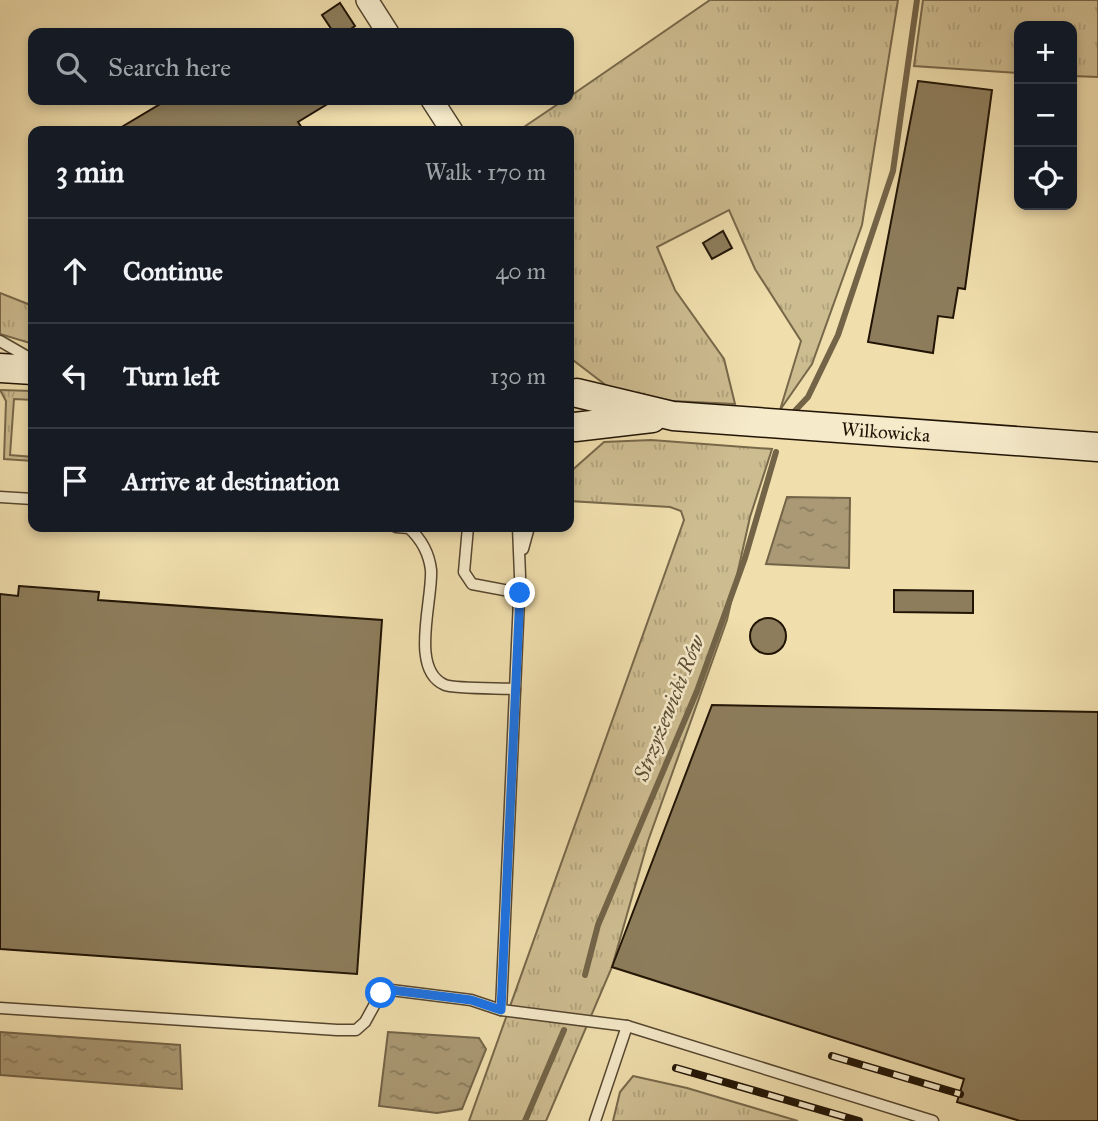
<!DOCTYPE html>
<meta charset="utf-8">
<style>
:root{--surface:#171b24;--page:#242831;--text:#f1f3f6;--muted:#9ea1a6;--line:#363941}
body{margin:0;font-family:"IM FELL Great Primer",serif;background:var(--page);color:var(--text)}
.controls{position:absolute;right:21px;top:21px;display:grid;overflow:hidden;border-radius:14px;box-shadow:0 4px 10px #0003}
.controls button{width:63px;height:63px;display:grid;place-items:center;padding:0;border:0;border-bottom:2px solid var(--line);background:var(--surface);color:var(--text);font:35px sans-serif}
.stop{position:absolute;width:21px;height:21px;margin:-16px;border:5px solid #1a73e8;border-radius:50%;background:#fff}
.stop.end{background:#1a73e8;border-color:#fff;box-shadow:0 2px 7px #0008}
.list{margin:0;padding:0;list-style:none}
h2{display:flex;justify-content:space-between;align-items:center;height:91px;margin:0;padding:0 28px;font-size:30px}
h2 small{font-size:23px;font-weight:400;color:var(--muted)}
.list li{display:grid;grid-template-columns:46px 1fr auto;gap:21px;align-items:center;box-sizing:border-box;height:105px;padding:0 28px;border-top:2px solid var(--line)}
.list b{display:block;font-size:26px;white-space:nowrap}
.list em{font-size:23px;font-style:normal;color:var(--muted)}
.icon{flex:none;width:38px;height:38px;fill:none;stroke:currentColor;stroke-width:2;stroke-linecap:round;stroke-linejoin:round}
.map{position:relative;flex:none;width:1098px;height:1121px;overflow:hidden}
.search{position:absolute;background:var(--surface);box-shadow:0 4px 10px #0003;left:28px;top:28px;width:546px;height:77px;display:flex;align-items:center;gap:18px;box-sizing:border-box;padding:0 24px;border-radius:14px;color:var(--muted);font-size:26px}
.panel{position:absolute;background:var(--surface);box-shadow:0 4px 10px #0003;left:28px;top:126px;width:546px;height:406px;border-radius:14px}
.map>svg:first-child{display:block}
.grass{fill:url(#grass-tufts);stroke:#77684a;stroke-width:2}
.water{fill:url(#water-ripples);stroke:#736448;stroke-width:2}
.lines{fill:none;stroke-linecap:round;stroke-linejoin:round}
.stream{stroke:#736448;stroke-width:6}
.building{fill:#8d7d5c;stroke:#211405;stroke-width:2}
.service-casing{stroke:#55462f;stroke-width:13}
.minor-casing{stroke:#55462f;stroke-width:24}
.secondary-casing{stroke:#211405;stroke-width:31}
.service{stroke:#f5eaca;stroke-width:10}
.minor{stroke:#f5eaca;stroke-width:21}
.secondary{stroke:#f5eaca;stroke-width:28}
.rail-casing{stroke:#211405;stroke-width:8}
.rail{stroke:#f5eaca;stroke-width:5;stroke-dasharray:16;stroke-linecap:butt}
.route{stroke:#1a73e8;stroke-width:9}
.labels{text-anchor:middle;stroke-width:5;stroke-linejoin:round;paint-order:stroke}
.street-label{font-size:19px;fill:#211405;stroke:#f5eaca}
.water-label{font-size:21px;font-style:italic;fill:#5f5037;stroke:#f5eaca}
</style>
<div class="map">
<svg width="1098" height="1121" viewBox="0 0 1098 1121">
<defs>
<pattern id="grass-tufts" width="24" height="20" patternUnits="userSpaceOnUse" patternTransform="scale(1.75)"><rect width="24" height="20" fill="#cdbc90"/><path d="M3 7l-1-3M5 7V3M7 7l1-3M15 17l-1-3M17 17v-4M19 17l1-3" fill="none" stroke="#b0a17b"/></pattern>
<pattern id="water-ripples" width="26" height="14" patternUnits="userSpaceOnUse" patternTransform="scale(1.75)"><rect width="26" height="14" fill="#aa9974"/><path d="M2 4q2-2 4 0t4 0M15 11q2-2 4 0t4 0" fill="none" stroke="#8a7c5d"/></pattern>
</defs>
<rect width="100%" height="100%" fill="#f0dead"/>
<filter id="stains"><feTurbulence type="fractalNoise" baseFrequency=".00286" numOctaves="4"/><feColorMatrix values="0 0 0 0 .2 0 0 0 0 .09 0 0 0 0 .02 0 0 0 .5 -.17"/></filter>
<radialGradient id="worn" r=".72"><stop offset=".6" stop-color="#630" stop-opacity="0"/><stop offset="1" stop-color="#630" stop-opacity=".3"/></radialGradient>
<g class="grass">
<polygon points="710,0 898,0 862,225 812,364 780,410 801,341 755,269 729,210 657,247 675,290 724,359 735,404 651,400 607,386 569,357 569,131 518,131 564,100 569,100 569,97"/>
<polygon points="923,0 1098,0 1098,77 1072,76 1072,26 1019,26 1019,73 914,66"/>
<polygon points="0,293 33,306 33,344 0,334"/>
<polygon points="0,390 33,391 33,400 14,399 10,455 33,457 33,461 4,459 6,401"/>
<polygon points="651,440 772,449 750,517 727,620 648,841 612,967 546,1121 469,1121 684,520 681,511 670,507 569,501 569,473 604,442"/>
<polygon points="633,1076 687,1088 798,1121 613,1121 620,1092"/>
</g>
<g class="water">
<polygon points="787,497 850,498 849,568 766,564"/>
<polygon points="0,1032 180,1045 182,1089 0,1075"/>
<polygon points="388,1032 479,1038 486,1049 462,1109 437,1113 379,1106"/>
</g>
<g class="lines">
<g class="stream">
<polyline points="791,415 808,397 838,335 893,171 917,0"/>
<polyline points="585,975 598,925 697,691 745,558 776,452"/>
<polyline points="525,1121 564,1030"/>
</g>
</g>
<g class="building">
<polygon points="340,3 355,26 345,33 334,33 322,15"/>
<polygon points="918,81 992,90 965,289 958,288 953,318 938,316 933,353 868,342"/>
<polygon points="167,100 334,100 298,122 304,131 115,131"/>
<polygon points="723,231 732,248 712,259 703,243"/>
<polygon points="19,586 99,592 98,600 382,620 357,974 0,949 0,594 18,596"/>
<polygon points="894,590 973,591 973,613 894,612"/>
<circle cx="768" cy="636" r="18"/>
<polygon points="712,705 1098,712 1098,1121 1020,1121 957,1102 964,1079 612,967"/>
</g>
<g class="lines">
<defs>
<g id="service">
<polyline points="0,341 33,360"/>
<polyline points="0,497 33,499"/>
<path d="M396,527L409,528C421,539 429,553 431,570C433,600 409,670 445,685C455,689 502,688 515,689"/>
<polyline points="468,527 464,572 472,584 520,593"/>
<polyline points="523,549 529,527"/>
<polyline points="0,1008 337,1030 356,1030 365,1022 381,993 391,990 471,1000 501,1010 520,576 518,527"/>
<polyline points="501,1010 627,1026"/>
<polyline points="595,1121 627,1026 933,1121"/>
</g>
<g id="minor">
<polyline points="367,0 388,33"/>
<polyline points="432,100 452,131"/>
</g>
<g id="secondary">
<polyline points="0,368 33,370"/>
<path id="s1" d="M577,393L673,416L1098,447"/>
<polyline points="575,427 652,418"/>
</g>
</defs>
<use href="#service" class="service-casing"/>
<use href="#minor" class="minor-casing"/>
<use href="#secondary" class="secondary-casing"/>
<use href="#service" class="service"/>
<use href="#minor" class="minor"/>
<use href="#secondary" class="secondary"/>
<defs>
<g id="rail">
<polyline points="832,1056 960,1094"/>
<polyline points="676,1068 859,1121"/>
</g>
</defs>
<use href="#rail" class="rail-casing"/>
<use href="#rail" class="rail"/>
</g>
<g class="lines">
<polyline class="route" points="381,993 391,990 471,1000 501,1010 520,593"/>
</g>
<g class="labels">
<g class="street-label">
<text dy="7" stroke="none"><textPath href="#s1" startOffset="312">Wilkowicka</textPath></text>
</g>
<g class="water-label">
<text transform="translate(669 708) rotate(-68)" y="7">Strzyżewicki Rów</text>
</g>
</g>
<rect width="100%" height="100%" filter="url(#stains)"/>
<rect width="100%" height="100%" fill="url(#worn)"/>
</svg>
<div class="controls">
<button>+</button>
<button>−</button>
<button><svg class="icon" aria-label="locate" viewBox="0 0 24 24"><circle cx="12" cy="12" r="6"/><path d="M12 2v4M12 18v4M2 12h4M18 12h4"/></svg></button>
</div>
<div class="stop" style="left:381px;top:993px"></div>
<div class="stop end" style="left:520px;top:593px"></div>
<div class="search"><svg class="icon" aria-label="search" viewBox="0 0 24 24"><circle cx="10" cy="10" r="6"/><path d="M15 15l6 6"/></svg>Search here</div>
<section class="panel">
<h2>3 min<small>Walk · 170 m</small></h2>
<ul class="list">
<li><svg class="icon" aria-label="ahead" viewBox="0 0 24 24"><path d="M12 20V5M6 11l6-6 6 6"/></svg><div><b>Continue</b></div><em>40 m</em></li>
<li><svg class="icon" aria-label="left" viewBox="0 0 24 24"><path d="M17 20v-9H6M10 6l-5 5 5 5"/></svg><div><b>Turn left</b></div><em>130 m</em></li>
<li><svg class="icon" aria-label="arrive" viewBox="0 0 24 24"><path d="M6 21V4h12l-3 4 3 4H6"/></svg><div><b>Arrive at destination</b></div></li>
</ul>
</section>
</div>
